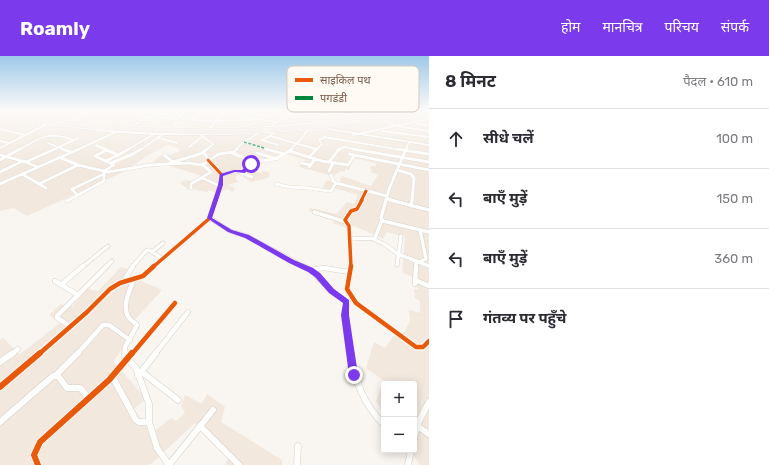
<!DOCTYPE html>
<html lang="hi">
<meta charset="utf-8">
<style>
:root{--surface:#fff;--page:#f2f2f3;--text:#2b2b33;--muted:#7c7c81;--line:#e1e1e2;--accent:#7c3aed}
body{margin:0;font-family:Rubik,"Noto Sans Devanagari",sans-serif;background:var(--page);color:var(--text)}
.controls{position:absolute;right:12px;bottom:12px;display:grid;overflow:hidden;border-radius:4px;box-shadow:0 2px 10px #0003}
.controls button{width:36px;height:36px;display:grid;place-items:center;padding:0;border:0;border-bottom:1px solid var(--line);background:var(--surface);color:var(--text);font:20px sans-serif}
.stop{position:absolute;width:12px;height:12px;margin:-9px;border:3px solid #7c3aed;border-radius:50%;background:#fff}
.stop.end{background:#7c3aed;border-color:#fff;box-shadow:0 1px 4px #0008}
.list{margin:0;padding:0;list-style:none}
h2{display:flex;justify-content:space-between;align-items:center;height:52px;margin:0;padding:0 16px;font-size:17px}
h2 small{font-size:13px;font-weight:400;color:var(--muted)}
.list li{display:grid;grid-template-columns:26px 1fr auto;gap:12px;align-items:center;box-sizing:border-box;height:60px;padding:0 16px;border-top:1px solid var(--line)}
.list b{display:block;font-size:15px;white-space:nowrap}
.list em{font-size:13px;font-style:normal;color:var(--muted)}
.icon{flex:none;width:22px;height:22px;fill:none;stroke:currentColor;stroke-width:2;stroke-linecap:round;stroke-linejoin:round}
.map{position:relative;flex:none;width:429px;height:409px;overflow:hidden}
header{display:flex;align-items:center;gap:24px;box-sizing:border-box;height:56px;padding:0 20px;background:var(--accent);color:#fff}
header strong{font-size:19px}
nav{display:flex;gap:22px;margin-inline-start:auto;font-size:14px}
main{display:flex}
aside{flex:1;background:var(--surface)}
.map>svg:first-child{display:block}
.residential{fill:#f2e8de}
.lines{fill:none;stroke-linecap:round;stroke-linejoin:round}
.street-far4-casing{stroke:#d7d1cb;stroke-width:2.5}
.street-far3-casing{stroke:#d7d1cb;stroke-width:3.5}
.street-far2-casing{stroke:#d7d1cb;stroke-width:4.5}
.street-far1-casing{stroke:#d7d1cb;stroke-width:5.5}
.street-casing{stroke:#d7d1cb;stroke-width:7}
.secondary-casing{stroke:#d9d2cb;stroke-width:1}
.street-far4{stroke:#fefefd;stroke-width:2}
.street-far3{stroke:#fefefd;stroke-width:3}
.street-far2{stroke:#fefefd;stroke-width:3.5}
.street-far1{stroke:#fefefd;stroke-width:4.5}
.street{stroke:#fefefd;stroke-width:6}
.secondary{fill:#fefefd;fill-rule:evenodd}
.highway-bridge-casing{stroke:#dad1cc;stroke-width:5;stroke-linecap:butt}
.highway-bridge{stroke:#f2eae7;stroke-width:4.5}
.quiet{stroke:#00873e;stroke-width:1.5;stroke-dasharray:3 1.5;stroke-linecap:butt}
.cycleway-far3-casing{stroke:#fffaf3;stroke-width:4.5}
.cycleway-far2-casing{stroke:#fffaf3;stroke-width:5.5}
.cycleway-far1-casing{stroke:#fffaf3;stroke-width:7}
.cycleway-casing{stroke:#fffaf3;stroke-width:8}
.cycleway-far3{stroke:#e8590c;stroke-width:3}
.cycleway-far2{stroke:#e8590c;stroke-width:3.5}
.cycleway-far1{stroke:#e8590c;stroke-width:4.5}
.cycleway{stroke:#e8590c;stroke-width:6}
.route{fill:#7c3aed}
.key{fill:#fffaf3;stroke:#d7cbc1;stroke-width:1}
.key-label{font-size:11px;fill:#7a5c4d}
</style>
<header>
<strong>Roamly</strong>
<nav><a>होम</a><a>मानचित्र</a><a>परिचय</a><a>संपर्क</a></nav>
</header>
<main>
<div class="map">
<svg width="429" height="409" viewBox="0 0 429 409">
<rect width="100%" height="100%" fill="#f9f5f0"/>
<g class="residential">
<polygon points="11,54 401,54 374,59 327,65 287,69 207,72 112,69 63,64"/>
<polygon points="429,55 429,409 420,409 410,394 414,394 414,328 384,328 384,357 376,345 384,325 366,312 374,286 385,292 396,277 402,281 410,265 409,254 420,257 420,245 415,242 414,233 418,233 417,223 402,216 405,181 387,176 383,183 378,180 351,169 350,173 333,167 335,163 309,155 310,152 337,158 347,146 354,148 358,139 331,131 328,135 322,133 327,124 339,127 342,120 371,130 378,119 371,116 372,113 370,113 370,110 376,110 376,107 354,102 349,114 345,113 345,116 341,115 333,120 299,111 306,104 284,98 265,104 260,109 257,109 255,112 257,113 256,116 261,117 263,115 269,116 270,119 268,122 251,126 241,119 238,119 235,121 238,126 227,129 235,132 233,136 227,133 218,137 209,134 207,136 193,133 189,134 180,127 186,124 198,126 206,121 166,109 149,109 160,100 173,98 180,95 178,92 167,89 145,101 131,111 132,112 27,160 14,152 0,155 0,59 29,66 85,73 275,76 316,74 370,67"/>
<polygon points="121,211 132,214 128,219 162,234 133,266 140,271 113,305 146,343 134,353 151,378 171,362 176,365 185,357 181,350 185,339 202,348 207,338 225,351 221,366 282,404 282,409 225,409 229,400 195,367 150,409 0,409 0,284 3,282 20,298 60,267 49,259 61,248 72,251 87,233 98,235"/>
</g>
<g class="lines">
<defs>
<g id="street-far4">
<polyline points="47,54 84,59"/>
<polyline points="94,54 104,55"/>
<polyline points="192,54 277,66 273,69 275,76 270,80 316,93"/>
<polyline points="228,54 282,62 277,66"/>
<polyline points="312,54 323,56 349,54"/>
<polyline points="383,54 399,57"/>
<polyline points="7,55 11,54"/>
<polyline points="126,57 147,61 177,63"/>
<polyline points="21,58 32,54"/>
<polyline points="159,58 182,59"/>
<polyline points="259,58 264,54"/>
<polyline points="137,59 151,54"/>
<polyline points="32,60 48,54"/>
<polyline points="118,60 132,54"/>
<polyline points="180,61 202,65 251,64"/>
<polyline points="300,61 305,61 312,54"/>
<polyline points="45,62 60,56"/>
<polyline points="282,62 298,54"/>
<polyline points="192,63 197,59"/>
<polyline points="383,64 396,70 429,75"/>
<polyline points="71,66 95,54"/>
<polyline points="416,68 429,69"/>
<polyline points="133,71 140,65 169,54"/>
<polyline points="0,73 25,79"/>
<polyline points="173,73 177,63 188,54"/>
<polyline points="209,73 225,54"/>
<polyline points="382,75 429,81"/>
<polyline points="199,78 213,88 206,94"/>
<polyline points="353,79 429,63"/>
<polyline points="270,80 262,84 278,89"/>
<polyline points="159,82 177,87"/>
<polyline points="0,85 9,87"/>
<polyline points="244,86 269,94"/>
<polyline points="48,87 65,94"/>
<polyline points="96,89 106,94"/>
<polyline points="189,91 203,80"/>
<path d="M19,94C41,81 48,75 74,84"/>
<polyline points="53,94 78,82"/>
<polyline points="77,94 118,75"/>
<polyline points="127,94 156,77"/>
<polyline points="140,94 165,77"/>
<polyline points="236,94 240,89 258,77"/>
<polyline points="290,94 302,82 308,73"/>
<polyline points="316,94 322,88 319,84 324,81 402,94"/>
<polyline points="338,94 344,91 359,94"/>
<polyline points="406,94 409,86"/>
</g>
<g id="street-far3">
<polyline points="62,93 71,96"/>
<polyline points="104,93 118,99 129,93"/>
<polyline points="207,93 203,96 209,104 219,98 234,96 237,93"/>
<polyline points="266,93 284,98"/>
<polyline points="315,93 316,93"/>
<polyline points="353,93 429,106"/>
<polyline points="396,93 429,98"/>
<polyline points="289,95 322,105 348,109 354,100"/>
<path d="M232,97C255,107 272,109 292,93"/>
<polyline points="257,97 277,103"/>
<polyline points="349,98 429,114"/>
<polyline points="0,99 26,106 37,111"/>
<polyline points="164,99 173,106"/>
<polyline points="309,101 317,93"/>
<polyline points="0,104 20,93"/>
<polyline points="208,104 221,118 221,129 216,145"/>
<polyline points="106,105 118,99"/>
<polyline points="26,106 55,93"/>
<polyline points="329,106 339,93"/>
<polyline points="111,107 133,98 141,93"/>
<polyline points="170,107 203,97"/>
<polyline points="301,107 311,109"/>
<polyline points="78,109 108,116 150,109 189,107 201,109 209,105"/>
<polyline points="309,111 315,103"/>
<polyline points="397,114 411,118 414,122 412,145"/>
<polyline points="329,115 333,107"/>
<polyline points="0,116 23,105"/>
<polyline points="243,116 251,108"/>
<polyline points="22,118 46,132"/>
<polyline points="221,119 237,115 252,121"/>
<polyline points="331,119 333,125 336,127 387,140"/>
<polyline points="202,122 220,130"/>
<polyline points="0,128 79,93"/>
<polyline points="39,128 78,109 59,101"/>
<polyline points="276,128 289,131 308,132 328,135 331,135 336,127"/>
<polyline points="191,132 191,128 211,116 203,109"/>
<polyline points="77,139 72,133 104,118"/>
<polyline points="387,143 394,145"/>
<polyline points="67,145 104,125 104,115 114,109 95,100 107,94"/>
<polyline points="361,145 366,135"/>
<polyline points="386,145 389,133 406,93"/>
</g>
<g id="street-far2">
<polyline points="386,144 381,162 383,165 429,176"/>
<polyline points="390,144 429,154"/>
<polyline points="67,145 69,144"/>
<polyline points="411,150 412,144"/>
<polyline points="314,156 346,166"/>
<polyline points="210,162 230,175 247,180 305,211"/>
<polyline points="349,183 375,182 382,164"/>
<polyline points="373,183 384,188 398,198 429,210"/>
<polyline points="152,196 163,187"/>
<polyline points="397,209 401,180"/>
<polyline points="82,211 108,190"/>
<polyline points="106,211 112,205"/>
<polyline points="132,211 146,195 149,194 163,203"/>
<polyline points="153,211 210,162 216,144"/>
<polyline points="351,211 349,170 345,164 351,155 357,153 362,144"/>
<polyline points="416,211 416,207 426,203 420,174"/>
</g>
<g id="street-far1">
<polyline points="303,210 311,214 331,235 347,246"/>
<polyline points="351,210 347,233 356,247 416,291 423,291 429,285"/>
<polyline points="311,214 324,212 349,216"/>
<polyline points="415,224 429,230"/>
<polyline points="55,225 78,239"/>
<polyline points="124,225 133,210"/>
<polyline points="415,228 416,210"/>
<polyline points="61,229 83,210"/>
<polyline points="349,238 345,259 351,298"/>
<polyline points="70,270 57,262 57,260 107,210"/>
<polyline points="12,298 18,293"/>
<polyline points="39,298 87,256 110,233 120,227 143,220 154,210"/>
<polyline points="77,298 103,269 109,269 130,284"/>
<path d="M125,298V291L137,269C135,267 132,265 130,263C120,252 130,234 134,223"/>
<polyline points="132,298 175,247"/>
<polyline points="155,298 188,256"/>
</g>
<g id="street">
<polyline points="125,297 125,300 136,312 149,348 149,366 157,392 169,409"/>
<path d="M351,297C355,326 363,347 384,369"/>
<polyline points="0,306 13,297"/>
<polyline points="142,316 178,344"/>
<polyline points="56,319 78,297"/>
<polyline points="112,320 136,364 139,366 149,366"/>
<polyline points="138,320 156,297"/>
<polyline points="0,331 40,297"/>
<polyline points="0,366 53,320 58,320 67,332 80,332 89,342"/>
<polyline points="200,370 239,409"/>
<polyline points="417,370 429,378"/>
<polyline points="414,382 419,365 429,346"/>
<polyline points="38,409 34,399 40,386 109,324 132,297"/>
<polyline points="169,409 213,354"/>
<polyline points="297,409 298,390"/>
<polyline points="408,409 411,394"/>
</g>
<g id="secondary">
<polygon points="0,54 48,62 50,63 48,64 0,55"/>
<polygon points="403,54 407,54 333,67 242,74 240,73 242,72 333,65"/>
<polygon points="426,54 429,54 429,55 386,64 320,73 318,72 386,62"/>
<path d="M7,60L44,66H49L50,67C135,78 218,79 303,73L305,74L303,75L229,79H155L117,77L48,69L0,93V91L44,68L6,62Z"/>
<polygon points="328,72 429,88 429,90 329,74 327,73"/>
</g>
</defs>
<use href="#street-far4" class="street-far4-casing"/>
<use href="#street-far3" class="street-far3-casing"/>
<use href="#street-far2" class="street-far2-casing"/>
<use href="#street-far1" class="street-far1-casing"/>
<use href="#street" class="street-casing"/>
<use href="#secondary" class="secondary-casing"/>
<use href="#street-far4" class="street-far4"/>
<use href="#street-far3" class="street-far3"/>
<use href="#street-far2" class="street-far2"/>
<use href="#street-far1" class="street-far1"/>
<use href="#street" class="street"/>
<use href="#secondary" class="secondary"/>
<defs>
<path id="highway-bridge" d="M0,57C75,72 150,76 226,75C291,74 355,69 418,54"/>
</defs>
<use href="#highway-bridge" class="highway-bridge-casing"/>
<use href="#highway-bridge" class="highway-bridge"/>
<polyline class="quiet" points="244,86 264,92"/>
<defs>
<g id="cycleway-far3">
<polyline points="208,104 221,118 221,129 216,145"/>
<polyline points="361,145 366,135"/>
</g>
<g id="cycleway-far2">
<polyline points="153,211 210,162 216,144"/>
<polyline points="351,211 349,170 345,164 351,155 357,153 362,144"/>
</g>
<g id="cycleway-far1">
<polyline points="351,210 347,233 356,247 416,291 423,291 429,285"/>
<polyline points="39,298 87,256 110,233 120,227 143,220 154,210"/>
<polyline points="132,298 175,247"/>
</g>
<g id="cycleway">
<polyline points="0,331 40,297"/>
<polyline points="38,409 34,399 40,386 109,324 132,297"/>
</g>
</defs>
<use href="#cycleway-far3" class="cycleway-far3-casing"/>
<use href="#cycleway-far2" class="cycleway-far2-casing"/>
<use href="#cycleway-far1" class="cycleway-far1-casing"/>
<use href="#cycleway" class="cycleway-casing"/>
<use href="#cycleway-far3" class="cycleway-far3"/>
<use href="#cycleway-far2" class="cycleway-far2"/>
<use href="#cycleway-far1" class="cycleway-far1"/>
<use href="#cycleway" class="cycleway"/>
</g>
<linearGradient id="sky" x2="0" y2="1"><stop stop-color="#9ec9e9"/><stop offset="0.49" stop-color="#fcfaf8"/><stop offset="1" stop-color="#fcfaf8" stop-opacity="0"/></linearGradient>
<rect width="429" height="111" fill="url(#sky)"/>
<polygon class="route" points="250,107 253,108 245,117 235,116 223,120 223,129 212,162 232,174 249,179 294,204 313,212 320,217 334,233 349,244 349,259 358,319 357,322 354,323 350,322 349,319 341,259 343,247 329,237 315,221 308,216 289,207 245,182 228,176 207,162 218,129 220,118 234,114 242,114"/>
<rect x="287" y="10" width="132" height="46" rx="6" class="key"/>
<rect x="295" y="22" width="18" height="4" fill="#e8590c"/>
<rect x="295" y="40" width="18" height="4" fill="#00873e"/>
<g class="key-label">
<text x="320" y="28">साइकिल पथ</text>
<text x="320" y="46">पगडंडी</text>
</g>
</svg>
<div class="controls">
<button>+</button>
<button>−</button>
</div>
<div class="stop" style="left:251px;top:108px"></div>
<div class="stop end" style="left:354px;top:319px"></div>
</div>
<aside>
<h2>8 मिनट<small>पैदल · 610 m</small></h2>
<ul class="list">
<li><svg class="icon" aria-label="ahead" viewBox="0 0 24 24"><path d="M12 20V5M6 11l6-6 6 6"/></svg><div><b>सीधे चलें</b></div><em>100 m</em></li>
<li><svg class="icon" aria-label="left" viewBox="0 0 24 24"><path d="M17 20v-9H6M10 6l-5 5 5 5"/></svg><div><b>बाएँ मुड़ें</b></div><em>150 m</em></li>
<li><svg class="icon" aria-label="left" viewBox="0 0 24 24"><path d="M17 20v-9H6M10 6l-5 5 5 5"/></svg><div><b>बाएँ मुड़ें</b></div><em>360 m</em></li>
<li><svg class="icon" aria-label="arrive" viewBox="0 0 24 24"><path d="M6 21V4h12l-3 4 3 4H6"/></svg><div><b>गंतव्य पर पहुँचे</b></div></li>
</ul>
</aside>
</main>
